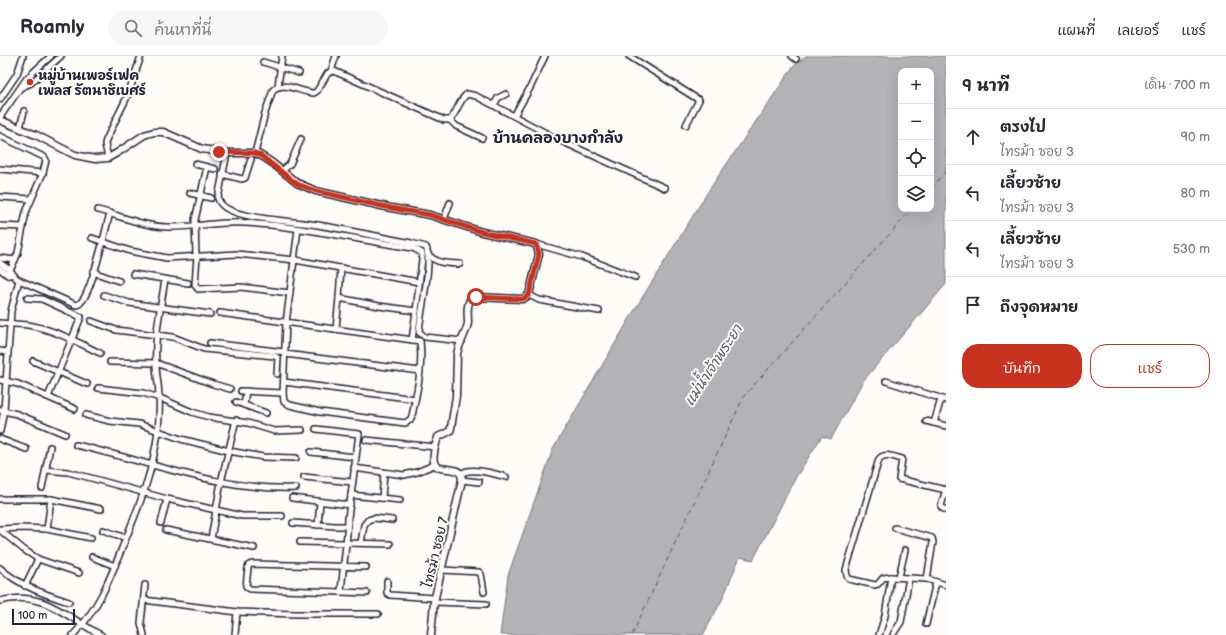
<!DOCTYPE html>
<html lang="th">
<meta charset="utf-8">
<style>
:root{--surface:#fff;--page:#f7f7f7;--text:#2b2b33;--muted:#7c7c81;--line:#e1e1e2;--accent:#c8321e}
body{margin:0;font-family:"Balsamiq Sans","Playpen Sans Thai",sans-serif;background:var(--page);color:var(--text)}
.controls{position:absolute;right:12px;top:12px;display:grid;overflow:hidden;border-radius:8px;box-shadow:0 4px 16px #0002}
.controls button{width:36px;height:36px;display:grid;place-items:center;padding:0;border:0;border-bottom:1px solid var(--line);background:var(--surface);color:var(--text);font:20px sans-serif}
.scale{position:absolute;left:12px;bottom:10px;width:63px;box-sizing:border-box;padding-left:4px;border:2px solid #22223b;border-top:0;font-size:11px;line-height:14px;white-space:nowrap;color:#22223b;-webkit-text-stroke:3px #fdfcf7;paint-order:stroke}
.stop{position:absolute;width:12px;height:12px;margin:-9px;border:3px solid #c8321e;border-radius:50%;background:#fff}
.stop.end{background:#c8321e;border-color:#fff;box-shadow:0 1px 4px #0008}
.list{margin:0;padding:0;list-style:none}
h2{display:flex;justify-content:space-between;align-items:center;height:52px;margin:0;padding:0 16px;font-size:17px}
h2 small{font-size:13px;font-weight:400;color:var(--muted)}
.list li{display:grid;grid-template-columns:26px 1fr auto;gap:12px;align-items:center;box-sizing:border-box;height:56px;padding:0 16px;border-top:1px solid var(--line)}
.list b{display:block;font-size:15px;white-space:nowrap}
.list p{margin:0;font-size:13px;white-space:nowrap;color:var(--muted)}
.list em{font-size:13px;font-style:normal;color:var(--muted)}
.actions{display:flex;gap:8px;padding:12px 16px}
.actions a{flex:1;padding:9px 0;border:1px solid var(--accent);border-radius:16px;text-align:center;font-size:14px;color:var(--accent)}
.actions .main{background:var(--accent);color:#fff}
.icon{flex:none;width:22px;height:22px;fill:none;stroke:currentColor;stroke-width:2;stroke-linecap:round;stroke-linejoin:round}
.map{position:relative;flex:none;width:946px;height:579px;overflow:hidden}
header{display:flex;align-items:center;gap:24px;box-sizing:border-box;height:56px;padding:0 20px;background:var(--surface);border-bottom:1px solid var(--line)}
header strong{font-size:19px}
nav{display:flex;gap:22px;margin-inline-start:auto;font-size:14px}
.search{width:280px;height:36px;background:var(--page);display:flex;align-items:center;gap:10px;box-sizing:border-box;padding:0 14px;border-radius:22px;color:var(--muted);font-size:15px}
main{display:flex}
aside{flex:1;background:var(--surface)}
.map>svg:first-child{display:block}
.water{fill:#b2b2b7;stroke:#787885;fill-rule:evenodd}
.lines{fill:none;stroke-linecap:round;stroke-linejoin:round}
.ferry{stroke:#545466;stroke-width:1;stroke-dasharray:5 4;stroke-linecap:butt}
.minor-casing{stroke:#22223b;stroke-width:8}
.tertiary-casing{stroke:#22223b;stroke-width:9}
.minor{stroke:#fdfcf7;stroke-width:5}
.tertiary{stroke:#fdfcf7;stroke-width:6}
.route{stroke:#c8321e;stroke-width:5}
.poi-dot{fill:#c8321e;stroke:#fdfcf7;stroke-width:1.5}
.labels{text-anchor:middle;stroke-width:4;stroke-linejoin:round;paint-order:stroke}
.poi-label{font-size:13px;font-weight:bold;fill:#22223b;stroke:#fdfcf7;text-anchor:start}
.street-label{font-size:13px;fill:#22223b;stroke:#fdfcf7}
.water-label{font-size:14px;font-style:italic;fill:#545466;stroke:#fdfcf7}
.quarter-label{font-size:15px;font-weight:bold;fill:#22223b;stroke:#fdfcf7}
</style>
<header>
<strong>Roamly</strong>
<div class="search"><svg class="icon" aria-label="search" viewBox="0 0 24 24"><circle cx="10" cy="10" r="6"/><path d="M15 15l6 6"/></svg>ค้นหาที่นี่</div>
<nav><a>แผนที่</a><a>เลเยอร์</a><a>แชร์</a></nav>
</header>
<main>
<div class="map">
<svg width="946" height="579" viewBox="0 0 946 579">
<rect width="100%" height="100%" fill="#fdfcf7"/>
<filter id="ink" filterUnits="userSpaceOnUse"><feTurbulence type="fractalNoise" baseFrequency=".025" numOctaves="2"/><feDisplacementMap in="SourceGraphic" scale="8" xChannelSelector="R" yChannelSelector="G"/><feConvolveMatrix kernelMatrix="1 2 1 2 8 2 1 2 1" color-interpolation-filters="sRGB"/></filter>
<g filter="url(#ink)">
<path class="water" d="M806,0H946V228L863,325L831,383L822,380L796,421L753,504L740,501L722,544L703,579H500L508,519L553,393L637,250L709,134L793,11ZM901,15H931V153H901Z"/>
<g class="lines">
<g class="ferry">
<polyline points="931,132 946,115"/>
<polyline points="632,579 744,340 912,153"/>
</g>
<defs>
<g id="minor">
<polyline points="629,0 699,44 686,69"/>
<polyline points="792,0 796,3"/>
<polyline points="263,6 299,17"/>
<polyline points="331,15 336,0"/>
<polyline points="278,30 282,0"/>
<polyline points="22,31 31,27 61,0"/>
<polyline points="0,43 17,18 23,0"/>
<polyline points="494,49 498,42 506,38"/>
<polyline points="514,60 530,32 545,0"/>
<polyline points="0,61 27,22 51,0"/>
<polyline points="450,64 456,70 482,82"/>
<polyline points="20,72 24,55"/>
<polyline points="0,80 44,101 46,104 43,117 26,156 18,197 8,219"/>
<path d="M227,97L218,142C220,152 236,157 245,159C269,165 294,165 318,169C349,174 380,181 411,187L426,191C433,206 420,257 419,276L425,281L462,285"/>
<path d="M255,97L265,57L273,34C283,24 302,37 314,37L317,35L328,17L334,15L444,64H450C457,57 459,44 467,38L476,40L559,84L665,132"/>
<polyline points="108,102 105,88 106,84 128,39 141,0"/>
<polyline points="195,108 215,113"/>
<polyline points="0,113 43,117"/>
<polyline points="282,115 290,108 301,83"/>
<polyline points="222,118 242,123 245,122 251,103"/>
<polyline points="190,137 211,142"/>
<polyline points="0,141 31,143"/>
<path d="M98,154C120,160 143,170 166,171C192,172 218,165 245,167C301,170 357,184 413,192L422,197V203L416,255L379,250L339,242L341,212"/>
<polyline points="444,163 450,147"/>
<polyline points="0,170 23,171"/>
<polyline points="92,182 130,195 167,202 237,198 295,204 419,226"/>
<polyline points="536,188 582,201 635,221"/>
<path d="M428,198C436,208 448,207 460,208"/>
<polyline points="196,200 195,164 207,111"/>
<polyline points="197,200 195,229 198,233 241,231 290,237"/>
<polyline points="0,202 15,204"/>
<path d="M0,207L10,214L16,222L19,224L76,249C79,248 79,249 81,246C92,236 105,175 110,157"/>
<polyline points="0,213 8,219 10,219"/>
<polyline points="93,216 119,225"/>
<polyline points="133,218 188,227"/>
<polyline points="104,239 129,247 210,258"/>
<polyline points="529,239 539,244 599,255"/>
<polyline points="27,242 42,243 81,261 48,341"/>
<path d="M220,257L420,285C423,311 417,335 412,360L410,364L405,367L320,356L290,349L284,346L283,337"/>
<polyline points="91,265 116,274 173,281 204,293 275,300 278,302 277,318"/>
<path d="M0,267C9,268 19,268 28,269C53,273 77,286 100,297"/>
<polyline points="336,273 339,242"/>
<polyline points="412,284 416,255"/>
<polyline points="210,287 285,296"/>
<polyline points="0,295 7,296"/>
<polyline points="285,298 420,315"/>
<polyline points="33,305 87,328"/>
<polyline points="110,306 156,307 213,328 230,333"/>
<polyline points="0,324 18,328 75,353"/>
<polyline points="886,325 946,344"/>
<polyline points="284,326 415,343"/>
<polyline points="98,332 143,337 160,342 192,356 209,361 248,367 274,375 302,374"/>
<polyline points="241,335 283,337 286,267 298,173"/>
<polyline points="236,346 266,357"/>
<polyline points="244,349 246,335"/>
<polyline points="0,354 17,358 65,378"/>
<polyline points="86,359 110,365 139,368 181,383 229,395 263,401 296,402"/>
<polyline points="926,365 946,370"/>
<polyline points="934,367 941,343"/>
<path d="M316,373L359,378L348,462C347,487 343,512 341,536L250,533L246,530L248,512L249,509L252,508L366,511"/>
<polyline points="0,375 4,354 11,255 19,224"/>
<polyline points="0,383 26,393"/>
<polyline points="366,384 435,391"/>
<path d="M76,389C148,405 221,435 296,432"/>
<polyline points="311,396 355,401"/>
<polyline points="354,412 404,419 417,416 434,409"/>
<polyline points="46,414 68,416 91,422 167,443 229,457 242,460 282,460"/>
<path d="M461,418C470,410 495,418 506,421"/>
<polyline points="304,421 352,426"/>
<polyline points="462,424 479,426"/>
<polyline points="42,432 50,391"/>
<polyline points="946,433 941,450 942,452 946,454"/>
<path d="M946,434L899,423L902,403C894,401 885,396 879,403L846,514L847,520L849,523L875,529L878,528L883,522L891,521L927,523L946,529"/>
<polyline points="351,439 400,444"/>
<polyline points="292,442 350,449"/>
<polyline points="382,442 384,417"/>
<polyline points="0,443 51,443 101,453"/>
<polyline points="161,467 167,443"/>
<polyline points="293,467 335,470 347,470"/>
<polyline points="318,469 320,446"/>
<polyline points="895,472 932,482 933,486 927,523"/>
<polyline points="0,473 21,472 47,473 91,482"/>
<polyline points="47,473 51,443"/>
<polyline points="0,474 23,493 38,503 79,517"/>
<polyline points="103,474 126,482"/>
<polyline points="166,474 254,492"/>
<polyline points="211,483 221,426 236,364"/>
<polyline points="300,486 390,488"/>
<polyline points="361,487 364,469 368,464 374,462 392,464"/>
<polyline points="92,501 115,510"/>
<path d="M0,512C20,530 44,538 69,546"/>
<polyline points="442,514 479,516 481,518 484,536"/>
<polyline points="899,521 905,494"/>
<polyline points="387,525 387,537 390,539 435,542"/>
<polyline points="25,530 38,503"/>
<polyline points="341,536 367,537"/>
<polyline points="144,544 237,556 297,558 378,558"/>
<path d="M0,545C43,533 67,562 101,579"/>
<polyline points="434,546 486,548"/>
<polyline points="926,568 936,526"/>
<path d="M73,579C99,553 111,520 124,487C139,451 154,413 158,374C159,363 160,351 159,341C159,330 156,319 156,308C154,280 161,251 165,223"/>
<polyline points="144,579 141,567 145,529"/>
<polyline points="235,579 237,556"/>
<polyline points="879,579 885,560 891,521"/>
<polyline points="893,579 895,575 901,566 909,522"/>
</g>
<path id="tertiary" d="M0,64L36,79L75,99L95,103L108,102L117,97L144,79L154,76H163L202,93L227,97H255L260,99L271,106L297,127L316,135L386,151L430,159L482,176L536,188L539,198L529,239L523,243L476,241L471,243C466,248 468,260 468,267C466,278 459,287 457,298L456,340L451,372L450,375L438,381C436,388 432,399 434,406C437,419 462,406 462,424L434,546L431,579"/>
</defs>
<use href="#minor" class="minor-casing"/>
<use href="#tertiary" class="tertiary-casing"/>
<use href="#minor" class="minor"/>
<use href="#tertiary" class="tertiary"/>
</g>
</g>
<g class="lines" filter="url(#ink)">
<polyline class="route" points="219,96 255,97 260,99 297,128 316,135 386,151 430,159 482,176 536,188 539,198 529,239 523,243 476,241"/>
</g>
<circle class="poi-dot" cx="30" cy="26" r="4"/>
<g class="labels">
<g class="poi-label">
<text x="38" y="24">หมู่บ้านเพอร์เฟค<tspan x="38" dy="15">เพลส รัตนาธิเบศร์</tspan></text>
</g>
<g class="street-label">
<text transform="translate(435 496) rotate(-77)" y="5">ไทรม้า ซอย 7</text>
</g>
<g class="water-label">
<text transform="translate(713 309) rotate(-57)" y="5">แม่น้ำเจ้าพระยา</text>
</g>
<g class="quarter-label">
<text x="558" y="87">บ้านคลองบางกำลัง</text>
</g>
</g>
</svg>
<div class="controls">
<button>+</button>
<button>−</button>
<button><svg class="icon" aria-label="locate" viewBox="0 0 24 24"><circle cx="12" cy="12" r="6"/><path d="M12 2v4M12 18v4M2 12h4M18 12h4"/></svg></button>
<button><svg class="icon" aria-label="layers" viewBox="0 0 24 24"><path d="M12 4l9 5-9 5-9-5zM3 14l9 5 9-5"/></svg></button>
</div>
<div class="scale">100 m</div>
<div class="stop" style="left:476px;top:241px"></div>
<div class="stop end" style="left:219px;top:96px"></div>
</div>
<aside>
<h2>9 นาที<small>เดิน · 700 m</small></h2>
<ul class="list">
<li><svg class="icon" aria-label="ahead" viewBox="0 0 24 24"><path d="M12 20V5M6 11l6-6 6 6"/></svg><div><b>ตรงไป</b><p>ไทรม้า ซอย 3</p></div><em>90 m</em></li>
<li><svg class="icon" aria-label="left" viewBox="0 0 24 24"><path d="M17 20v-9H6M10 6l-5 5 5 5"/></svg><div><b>เลี้ยวซ้าย</b><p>ไทรม้า ซอย 3</p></div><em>80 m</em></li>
<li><svg class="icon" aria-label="left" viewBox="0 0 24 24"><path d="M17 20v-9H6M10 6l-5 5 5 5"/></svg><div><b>เลี้ยวซ้าย</b><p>ไทรม้า ซอย 3</p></div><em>530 m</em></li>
<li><svg class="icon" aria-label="arrive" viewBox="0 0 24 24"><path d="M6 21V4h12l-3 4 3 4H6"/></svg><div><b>ถึงจุดหมาย</b></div></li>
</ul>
<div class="actions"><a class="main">บันทึก</a><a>แชร์</a></div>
</aside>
</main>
